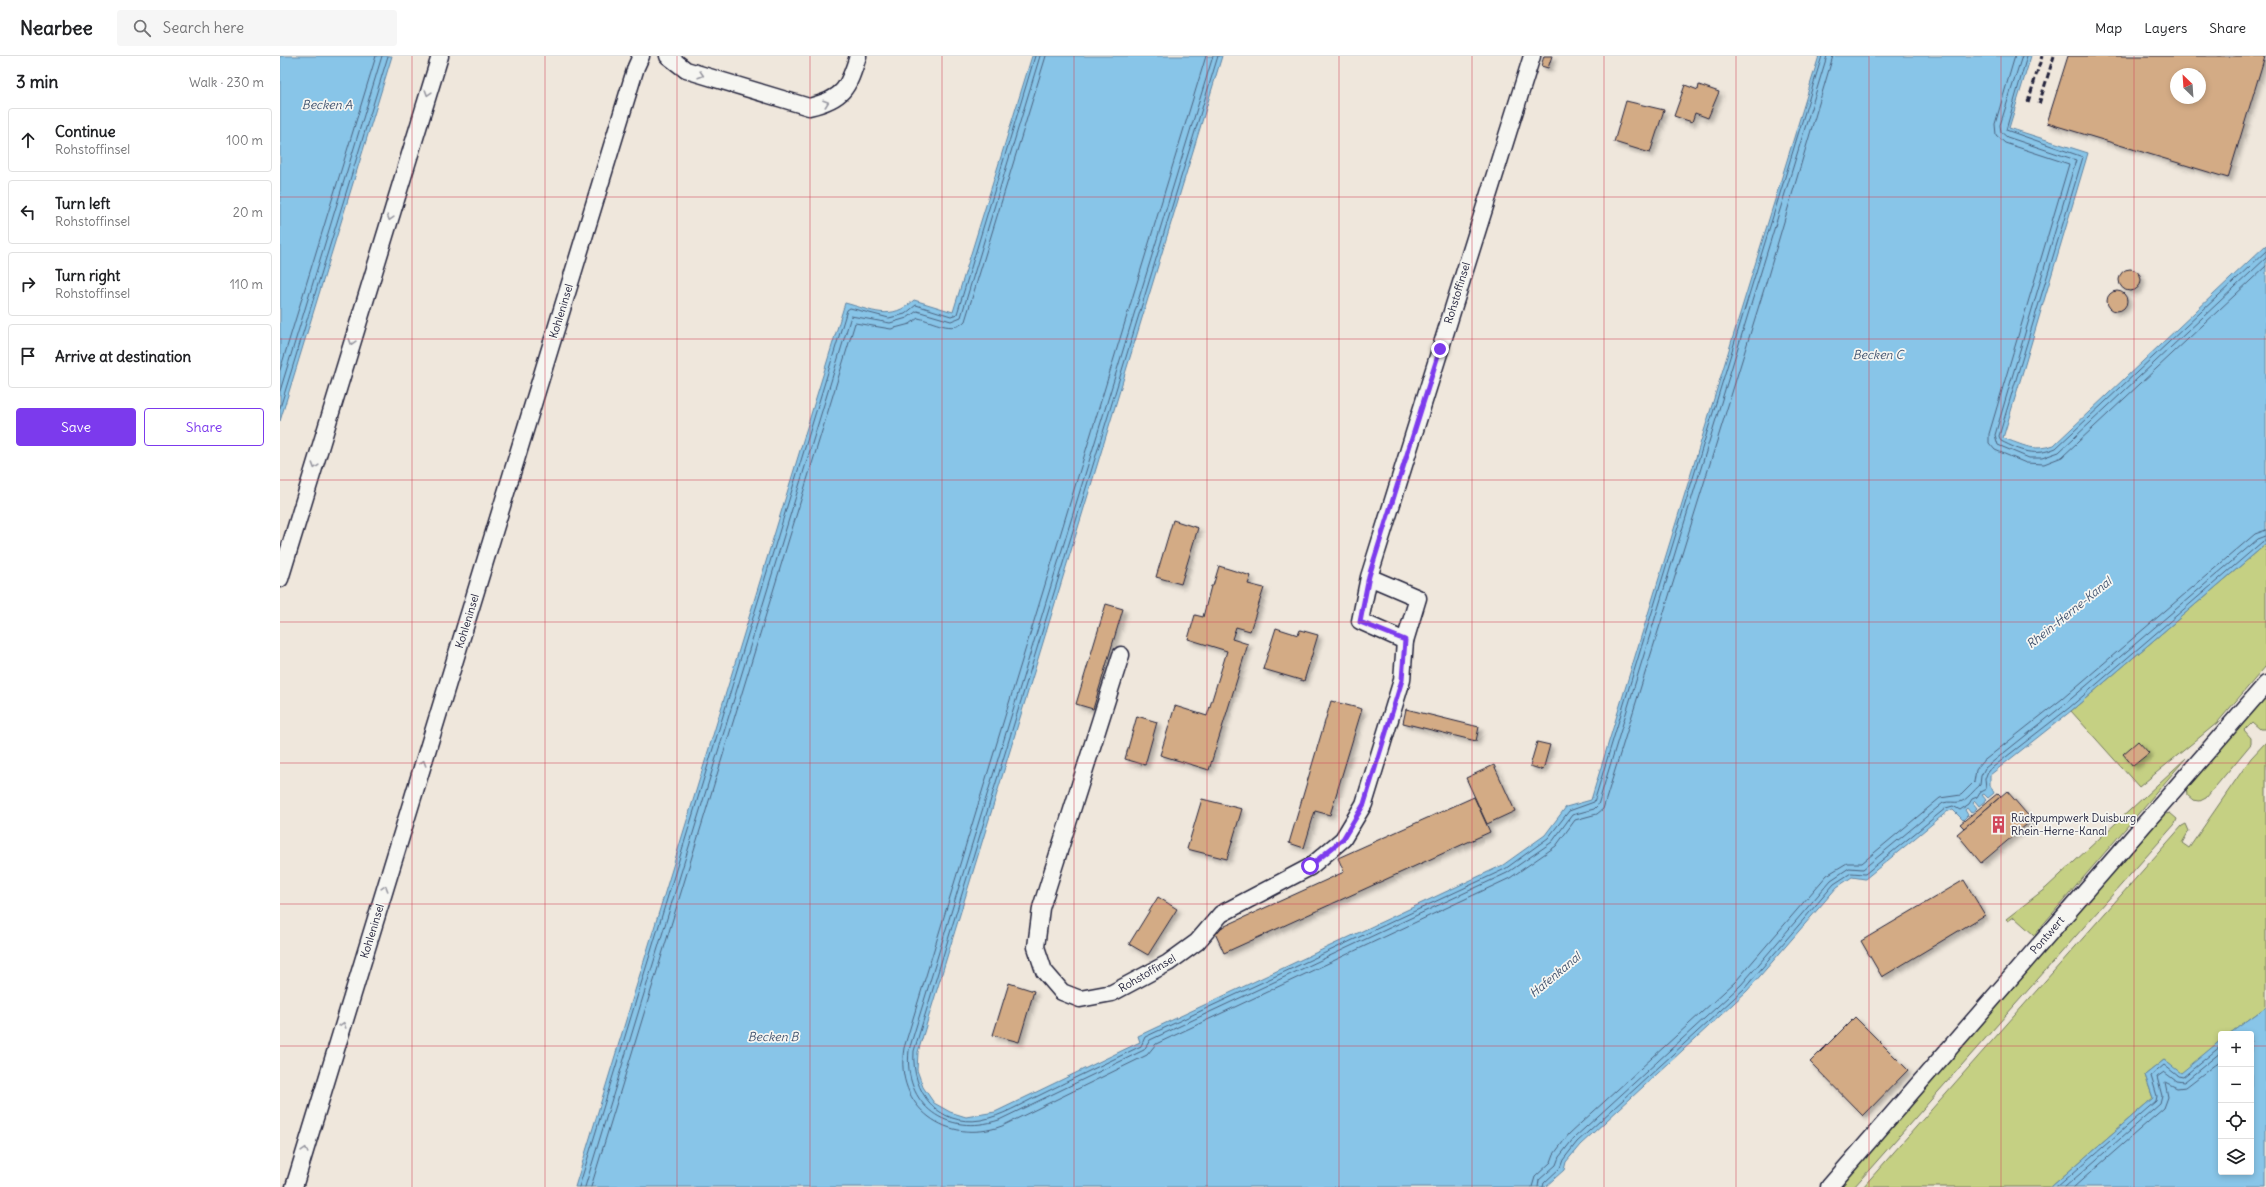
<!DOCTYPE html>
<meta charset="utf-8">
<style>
:root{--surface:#fff;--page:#f6f6f6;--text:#202124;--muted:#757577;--line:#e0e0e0;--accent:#7c3aed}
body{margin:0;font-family:Delius,sans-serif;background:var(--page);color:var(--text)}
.controls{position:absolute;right:12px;bottom:12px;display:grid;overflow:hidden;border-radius:4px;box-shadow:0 2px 6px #0003}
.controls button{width:36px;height:36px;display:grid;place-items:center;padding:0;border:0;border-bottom:1px solid var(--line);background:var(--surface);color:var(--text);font:20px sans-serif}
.compass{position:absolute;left:1890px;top:12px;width:36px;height:36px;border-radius:50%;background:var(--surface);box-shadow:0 2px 6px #0003;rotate:335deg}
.stop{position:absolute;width:12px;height:12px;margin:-9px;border:3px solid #7c3aed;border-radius:50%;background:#fff}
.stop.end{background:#7c3aed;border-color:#fff;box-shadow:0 1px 4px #0008}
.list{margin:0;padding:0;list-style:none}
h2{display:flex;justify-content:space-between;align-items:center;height:52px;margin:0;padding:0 16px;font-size:17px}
h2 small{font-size:13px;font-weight:400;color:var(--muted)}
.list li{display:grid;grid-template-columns:26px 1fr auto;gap:12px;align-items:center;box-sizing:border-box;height:64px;margin:0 8px 8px;padding:0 8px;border:1px solid var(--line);border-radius:4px}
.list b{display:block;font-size:15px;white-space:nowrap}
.list p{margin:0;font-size:13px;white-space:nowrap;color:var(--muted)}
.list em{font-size:13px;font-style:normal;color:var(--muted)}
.actions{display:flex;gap:8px;padding:12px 16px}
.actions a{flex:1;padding:9px 0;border:1px solid var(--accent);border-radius:4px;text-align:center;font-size:14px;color:var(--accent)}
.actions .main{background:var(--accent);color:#fff}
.icon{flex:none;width:22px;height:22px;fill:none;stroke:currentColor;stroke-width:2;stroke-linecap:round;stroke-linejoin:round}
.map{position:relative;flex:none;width:1986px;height:1131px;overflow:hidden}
header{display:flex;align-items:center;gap:24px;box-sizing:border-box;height:56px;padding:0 20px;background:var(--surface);border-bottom:1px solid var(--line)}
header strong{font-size:19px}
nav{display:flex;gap:22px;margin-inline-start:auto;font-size:14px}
.search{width:280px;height:36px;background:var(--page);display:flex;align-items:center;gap:10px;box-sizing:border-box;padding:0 14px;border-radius:4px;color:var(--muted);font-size:15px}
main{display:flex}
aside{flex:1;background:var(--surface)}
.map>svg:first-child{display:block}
.green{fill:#c5d083;stroke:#74795f}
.water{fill:#88c5e8;stroke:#5f84a3}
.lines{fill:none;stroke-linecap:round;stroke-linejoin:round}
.shore{stroke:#4b6380;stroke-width:1}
.building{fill:#d3ab85;stroke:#22223b;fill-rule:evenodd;filter:url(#shadow)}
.minor-casing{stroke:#22223b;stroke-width:19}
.minor{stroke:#f6f6f2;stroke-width:16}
.rail{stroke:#22223b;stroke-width:3;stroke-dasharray:6 3;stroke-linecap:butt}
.oneway{stroke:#9797a0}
.route{stroke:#7c3aed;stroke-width:5}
.grid{fill:none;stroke:#d1495b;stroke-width:1;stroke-opacity:0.55}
.labels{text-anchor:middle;stroke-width:3.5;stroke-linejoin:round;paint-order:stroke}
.street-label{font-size:11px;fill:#22223b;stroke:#f6f6f2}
.poi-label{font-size:11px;fill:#22223b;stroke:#f6f6f2;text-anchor:start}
.water-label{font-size:12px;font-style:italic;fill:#41536f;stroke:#f6f6f2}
</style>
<header>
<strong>Nearbee</strong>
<div class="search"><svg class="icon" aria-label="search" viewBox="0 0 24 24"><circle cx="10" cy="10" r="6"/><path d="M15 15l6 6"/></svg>Search here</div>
<nav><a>Map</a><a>Layers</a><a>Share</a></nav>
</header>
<main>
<aside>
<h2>3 min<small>Walk · 230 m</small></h2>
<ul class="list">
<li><svg class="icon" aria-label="ahead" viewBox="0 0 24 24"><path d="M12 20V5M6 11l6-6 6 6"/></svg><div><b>Continue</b><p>Rohstoffinsel</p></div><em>100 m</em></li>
<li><svg class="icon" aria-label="left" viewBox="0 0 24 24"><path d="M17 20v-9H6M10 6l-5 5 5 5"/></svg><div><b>Turn left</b><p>Rohstoffinsel</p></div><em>20 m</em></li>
<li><svg class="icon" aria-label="right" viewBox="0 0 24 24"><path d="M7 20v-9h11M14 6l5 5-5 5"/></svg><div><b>Turn right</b><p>Rohstoffinsel</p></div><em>110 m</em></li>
<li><svg class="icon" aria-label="arrive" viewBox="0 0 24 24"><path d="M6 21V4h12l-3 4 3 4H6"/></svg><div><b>Arrive at destination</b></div></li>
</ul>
<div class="actions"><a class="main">Save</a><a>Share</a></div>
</aside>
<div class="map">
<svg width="1986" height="1131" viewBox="0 0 1986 1131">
<defs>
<filter id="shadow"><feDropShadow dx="3.5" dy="3.5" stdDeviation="2" flood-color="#0004"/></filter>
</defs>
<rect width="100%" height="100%" fill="#efe7dc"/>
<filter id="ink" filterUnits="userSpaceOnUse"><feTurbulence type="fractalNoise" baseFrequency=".025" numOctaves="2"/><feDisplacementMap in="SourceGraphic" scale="8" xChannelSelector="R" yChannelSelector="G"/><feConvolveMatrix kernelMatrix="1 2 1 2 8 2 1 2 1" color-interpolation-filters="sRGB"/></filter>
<g filter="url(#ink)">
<g class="green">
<polygon points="1986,488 1986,610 1937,667 1859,731 1791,655"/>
<polygon points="1986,642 1986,673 1980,673 1972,666 1964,674 1971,682 1971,688 1926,742 1920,745 1913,744 1907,739 1906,731 1979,647"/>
<polygon points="1986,686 1986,951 1949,978 1941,978 1941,984 1901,1018 1884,1004 1865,1019 1873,1042 1771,1131 1583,1131 1902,770 1906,768 1909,775 1902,787 1909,792 1971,702"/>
<polygon points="1906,702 1754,879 1734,861 1728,865 1726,863 1766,832"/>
<polygon points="1890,757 1897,763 1895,768 1574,1131 1558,1131 1882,759"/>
</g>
<g class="water">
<polygon points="0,0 112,0 0,365"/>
<path d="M752,0H942L638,996L637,1014L643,1031L654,1047L670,1056L686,1061L715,1056L860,986L858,980L1223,809L1265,779L1286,751L1311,744L1539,0H1751L1729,72L1808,97L1723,382C1744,389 1752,396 1774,389L1986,189V488L1791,655L1710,719V729L1714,737L1708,742L1704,738L1702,739L1706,744L1699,750L1695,745L1693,747L1697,752L1691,757L1687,752L1685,754L1688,759L1683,764L1673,754L1668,755L1585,823L1572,821L1557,831L1467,935L1300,1089L1286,1106L1284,1114L1265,1131H295L565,247C592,254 611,266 634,244L673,256Z"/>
<polygon points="1986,951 1986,1131 1771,1131 1873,1042 1865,1019 1884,1004 1901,1017 1941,984 1941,1116 1971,1116 1971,978 1949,978"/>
</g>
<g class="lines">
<g class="shore">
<path d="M926,0L624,992C614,1052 668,1090 722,1070L867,999L876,988L1230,822L1276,790L1295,764L1317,758L1323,753L1485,230L1553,0"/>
<path d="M933,0L629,994C623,1050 667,1081 719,1064L864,994L870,984L1227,817L1272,786L1292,759L1314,753L1318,749L1547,0"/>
<path d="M938,0L634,995C631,1036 658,1071 701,1064C722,1060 741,1048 760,1039C794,1022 828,1006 861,990L865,981L1225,813L1268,782L1289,755L1314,746L1542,0"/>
<polyline points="1735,0 1715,68 1716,79 1725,87 1789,108 1709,378 1709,387 1715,394 1746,407 1764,408 1782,401 1986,210"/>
<polyline points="1742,0 1720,69 1721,76 1727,81 1796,104 1715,379 1718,389 1749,402 1762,402 1779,396 1986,202"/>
<path d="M1747,0L1726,74L1803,101L1719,380L1721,385C1741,395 1755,401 1776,392L1986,195"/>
<polyline points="0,314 96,0"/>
<polyline points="0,335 102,0"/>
<polyline points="0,352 108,0"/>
<polyline points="299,1131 567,254 570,252 609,262 625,258 636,249 671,260 677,258 755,0"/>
<polyline points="305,1131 571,260 610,267 627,262 637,255 671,265 681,261 760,0"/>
<path d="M311,1131L575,267L611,273L630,268L638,262C653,265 673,278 685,265L766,0"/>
<polyline points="1252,1131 1255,1121 1271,1106 1274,1098 1289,1078 1456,925 1547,819 1567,807 1582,807 1660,742 1681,739 1694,726 1696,714 1701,707 1782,643 1975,478 1986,474"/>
<path d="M1258,1131L1259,1124L1276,1109L1279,1101L1294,1082L1461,929L1551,824L1569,812L1583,813L1663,747C1669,745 1674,747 1680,746C1687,744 1694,734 1700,729L1701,720L1705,712L1785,648L1978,483L1986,480"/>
<polyline points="1263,1131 1264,1127 1280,1112 1283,1104 1297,1086 1464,933 1554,828 1571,817 1585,818 1666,752 1673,750 1680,754 1689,748 1692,743 1697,741 1700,736 1706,733 1705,723 1708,715 1789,652 1982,486 1986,485"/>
<polyline points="1777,1131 1876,1045 1877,1040 1871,1020 1884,1009 1898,1020 1903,1021 1941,990"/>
<polyline points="1785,1131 1880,1048 1882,1040 1877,1021 1884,1016 1896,1025 1904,1026 1941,996"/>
<polyline points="1794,1131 1884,1052 1888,1041 1885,1026 1897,1032 1906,1031 1941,1004"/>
</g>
</g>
<g class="building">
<polygon points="1264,0 1272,0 1268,12 1261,10"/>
<path d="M1788,0H1985L1948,122L1767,67ZM1896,18H1920V42H1896Z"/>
<polygon points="1405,29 1418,34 1419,29 1439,36 1428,62 1415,57 1412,66 1394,60"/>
<polygon points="1346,45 1384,54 1370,97 1334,86"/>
<circle cx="1850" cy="224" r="11"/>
<circle cx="1837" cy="245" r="10"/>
<polygon points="893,464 918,472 901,528 876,521"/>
<polygon points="939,510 971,520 968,528 984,532 970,575 956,571 952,583 968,588 929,714 880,699 895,650 927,660 947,595 908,583 915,559 923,561 931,530 933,530"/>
<polygon points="826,548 843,553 813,653 796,648"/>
<polygon points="996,572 1018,579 1020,574 1038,579 1024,625 983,613"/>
<polygon points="1051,645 1082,653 1050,759 1035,755 1024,792 1009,787"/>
<polygon points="1126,653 1199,671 1196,685 1123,667"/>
<polygon points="857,660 877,666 865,709 845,703"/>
<polygon points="1858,685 1869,697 1853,710 1843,698"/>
<polygon points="1257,686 1270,689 1263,714 1250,710"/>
<polygon points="1214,709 1235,755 1207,768 1186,722"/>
<polygon points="1727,735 1752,764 1701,807 1677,778"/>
<polygon points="1718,737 1721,740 1684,772 1680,768"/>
<polygon points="1194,741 1210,776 944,897 934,875 1064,816 1058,802"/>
<polygon points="922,743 962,753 947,803 907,793"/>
<polygon points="1684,824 1705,859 1602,921 1581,885"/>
<polygon points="878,841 897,853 868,899 849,888"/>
<polygon points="729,927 754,935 739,986 713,979"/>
<polygon points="1575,961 1628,1014 1583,1060 1530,1006"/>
</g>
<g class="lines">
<defs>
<g id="minor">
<path d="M388,0L406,14L529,51C563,43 568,33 578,0"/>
<polyline points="1089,521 1138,542 1125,585 1080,565 1089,521 1252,0"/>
<polyline points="0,523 160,0"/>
<polyline points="841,599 761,852 756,891 764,915 782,936 800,943 832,937 888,907 917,886 941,858 1030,811 1063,783 1084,748 1122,624 1125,585"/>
<polyline points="14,1131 356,11 361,0"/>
<polyline points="1549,1131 1986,628"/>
</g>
</defs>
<use href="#minor" class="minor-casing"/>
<use href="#minor" class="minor"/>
<g class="rail">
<polyline points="1748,46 1762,0"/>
<polyline points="1759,48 1774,0"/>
</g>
</g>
<defs><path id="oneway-chevron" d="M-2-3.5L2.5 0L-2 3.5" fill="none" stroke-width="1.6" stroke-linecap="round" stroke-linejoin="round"/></defs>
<g class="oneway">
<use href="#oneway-chevron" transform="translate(421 19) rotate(17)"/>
<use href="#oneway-chevron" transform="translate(148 37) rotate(107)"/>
<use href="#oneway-chevron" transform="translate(546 47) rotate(-19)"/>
<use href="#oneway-chevron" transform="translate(110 162) rotate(107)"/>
<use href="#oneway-chevron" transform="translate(72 286) rotate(107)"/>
<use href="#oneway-chevron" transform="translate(35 410) rotate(107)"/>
<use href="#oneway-chevron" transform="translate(143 707) rotate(-73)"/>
<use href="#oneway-chevron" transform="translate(105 832) rotate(-73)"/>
<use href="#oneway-chevron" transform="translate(63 969) rotate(-73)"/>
<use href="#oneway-chevron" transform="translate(25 1094) rotate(-73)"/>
</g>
</g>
<g class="lines" filter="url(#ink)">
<polyline class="route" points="1030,810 1063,783 1084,748 1122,624 1125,584 1080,566 1089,520 1160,293"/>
</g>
<path class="grid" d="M132,0V1131M265,0V1131M397,0V1131M530,0V1131M662,0V1131M794,0V1131M927,0V1131M1059,0V1131M1192,0V1131M1324,0V1131M1456,0V1131M1589,0V1131M1721,0V1131M1854,0V1131M0,141H1986M0,283H1986M0,424H1986M0,566H1986M0,707H1986M0,848H1986M0,990H1941M1971,990H1986"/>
<defs>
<symbol id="building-bare" viewBox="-9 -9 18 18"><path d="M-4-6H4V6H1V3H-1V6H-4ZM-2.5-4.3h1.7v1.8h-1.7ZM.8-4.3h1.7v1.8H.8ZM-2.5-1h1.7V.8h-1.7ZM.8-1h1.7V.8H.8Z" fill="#d1495b" stroke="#f6f6f2" stroke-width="2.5" paint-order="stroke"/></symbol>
</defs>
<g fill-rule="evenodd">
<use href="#building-bare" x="1706" y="756" width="25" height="25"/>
</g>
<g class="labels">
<g class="street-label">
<text transform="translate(1177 237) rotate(-73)" y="4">Rohstoffinsel</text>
<text transform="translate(281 255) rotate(-73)" y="4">Kohleninsel</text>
<text transform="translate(187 565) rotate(-73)" y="4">Kohleninsel</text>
<text transform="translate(92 875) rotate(-73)" y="4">Kohleninsel</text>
<text transform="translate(1767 879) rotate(-49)" y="4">Pontwert</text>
<text transform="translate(867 917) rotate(-30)" y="4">Rohstoffinsel</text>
</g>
<g class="poi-label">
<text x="1731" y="766">Rückpumpwerk Duisburg<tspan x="1731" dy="13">Rhein-Herne-Kanal</tspan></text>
</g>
<g class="water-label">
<text x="47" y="53">Becken A</text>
<text x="1598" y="303">Becken C</text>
<text transform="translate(1789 557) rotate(-39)" y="4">Rhein-Herne-Kanal</text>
<text transform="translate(1275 919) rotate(-40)" y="4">Hafenkanal</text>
<text x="493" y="985">Becken B</text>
</g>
</g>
</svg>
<div class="controls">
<button>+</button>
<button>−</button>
<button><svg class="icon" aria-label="locate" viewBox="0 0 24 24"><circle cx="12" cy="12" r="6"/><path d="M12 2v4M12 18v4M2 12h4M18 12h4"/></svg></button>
<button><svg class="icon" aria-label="layers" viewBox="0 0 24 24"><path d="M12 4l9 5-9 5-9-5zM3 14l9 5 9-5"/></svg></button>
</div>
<svg class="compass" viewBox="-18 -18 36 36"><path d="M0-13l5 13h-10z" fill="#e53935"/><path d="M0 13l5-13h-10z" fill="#757577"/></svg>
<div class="stop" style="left:1030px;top:810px"></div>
<div class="stop end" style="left:1160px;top:293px"></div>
</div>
</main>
